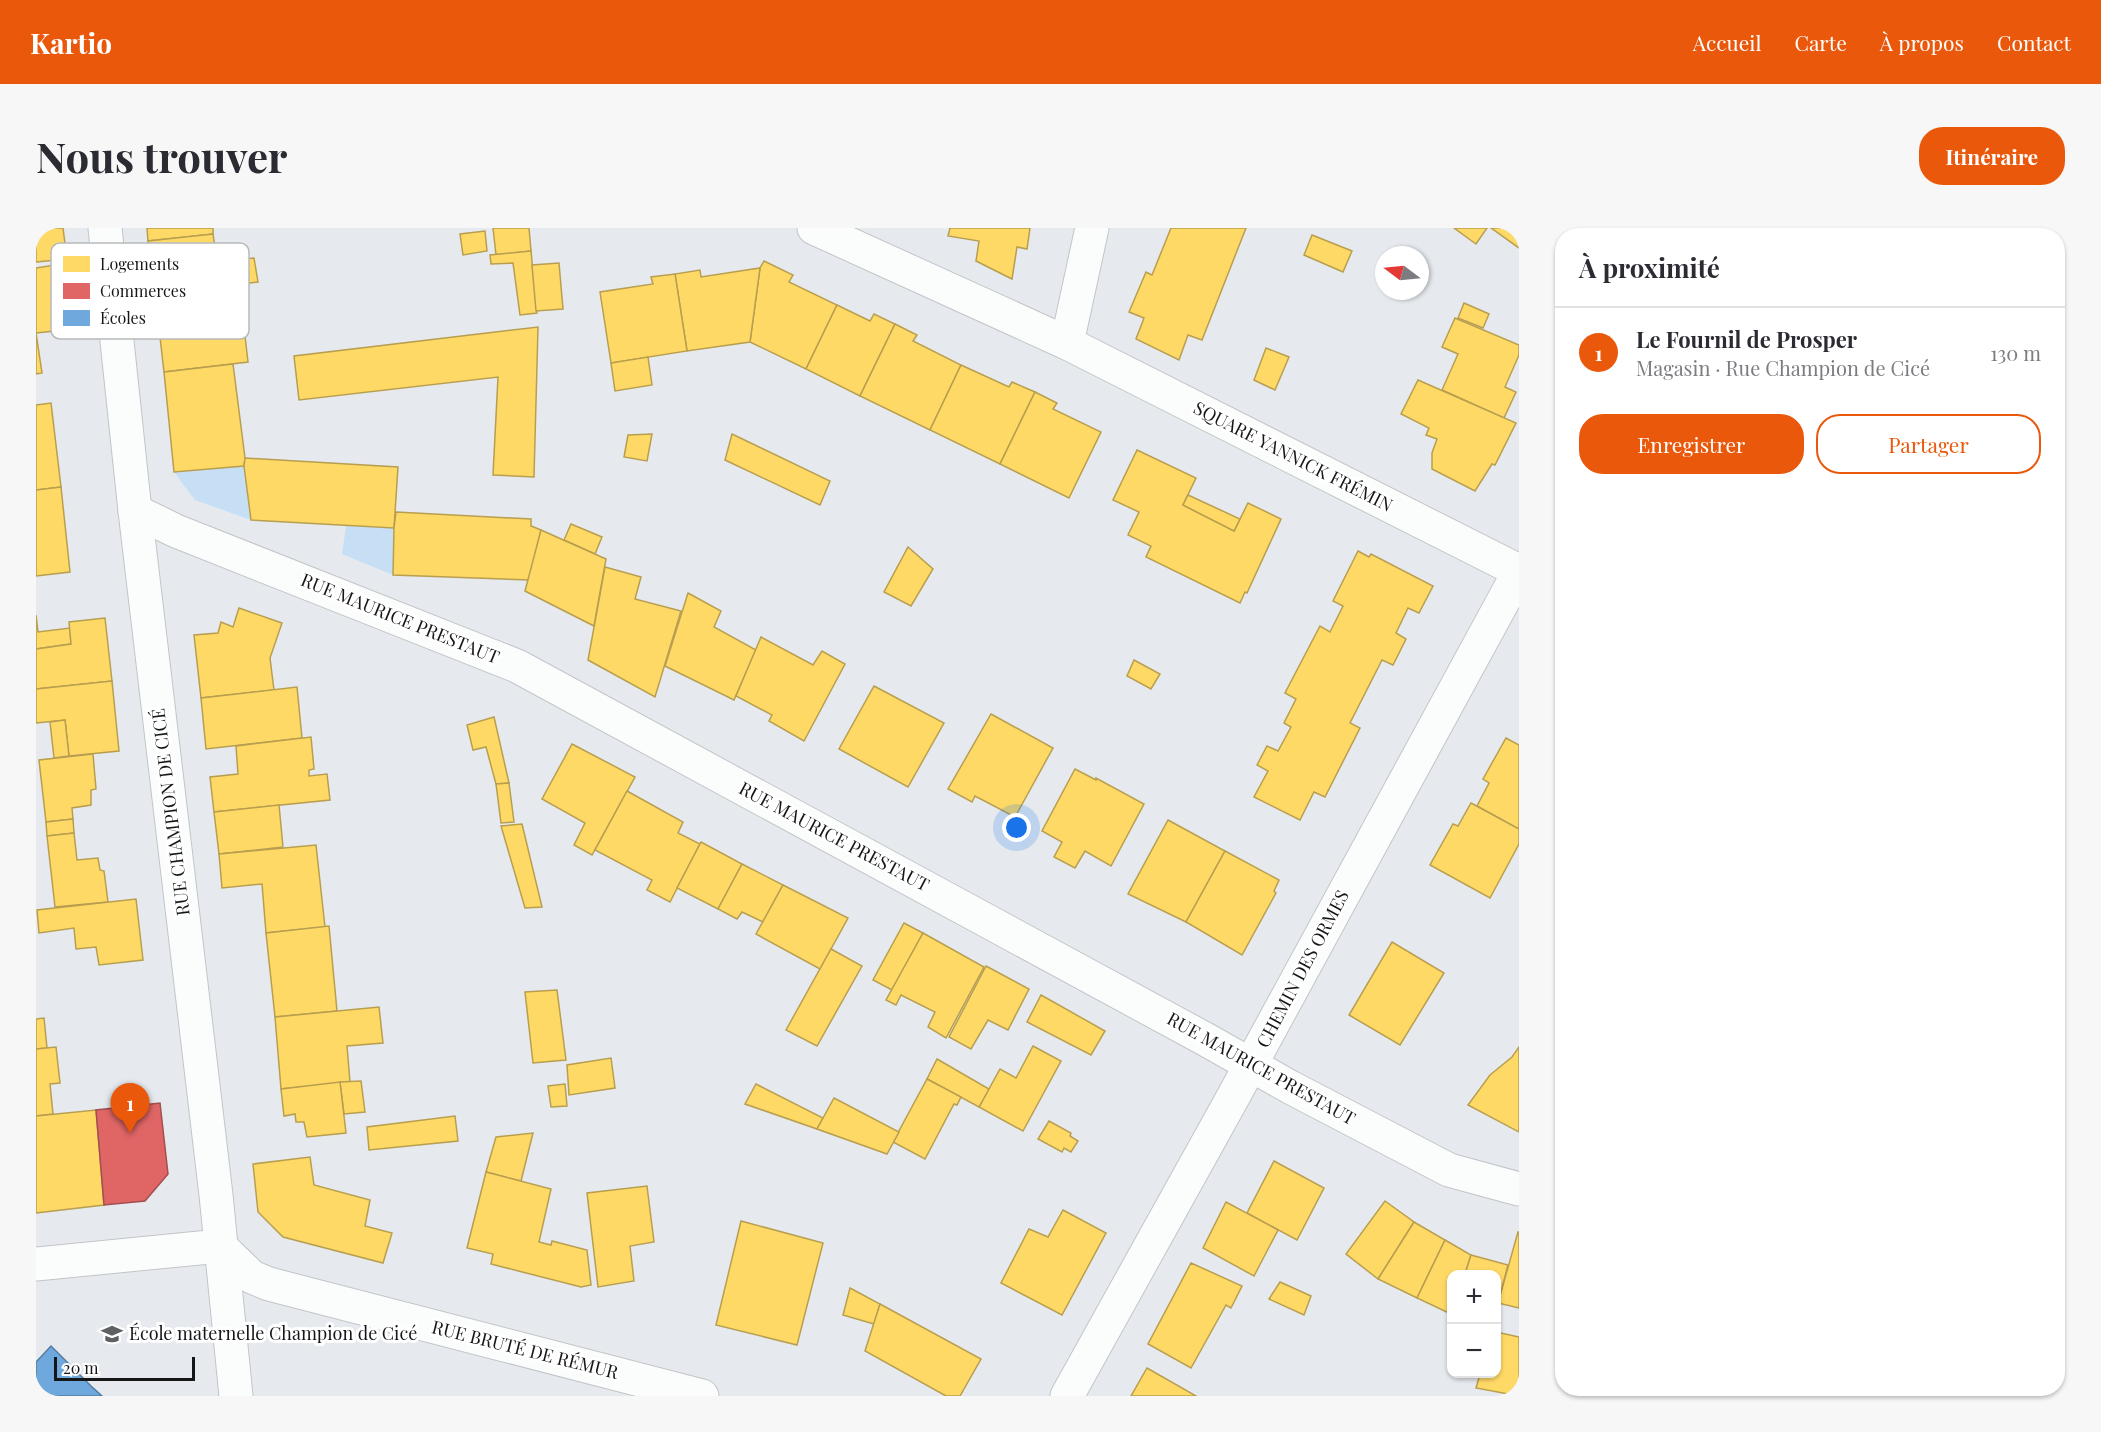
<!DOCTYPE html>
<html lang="fr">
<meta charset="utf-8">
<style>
:root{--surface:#fff;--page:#f7f7f7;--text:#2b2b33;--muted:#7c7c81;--line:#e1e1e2;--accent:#ea580c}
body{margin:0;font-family:"Playfair Display",serif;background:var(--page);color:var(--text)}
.controls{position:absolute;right:18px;bottom:18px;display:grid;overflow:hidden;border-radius:12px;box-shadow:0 2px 4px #0004}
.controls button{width:54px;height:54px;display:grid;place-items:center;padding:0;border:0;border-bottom:2px solid var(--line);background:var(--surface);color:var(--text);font:30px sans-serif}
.compass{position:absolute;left:1339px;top:18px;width:54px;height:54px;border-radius:50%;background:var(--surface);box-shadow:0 2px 4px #0004;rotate:286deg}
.scale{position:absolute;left:18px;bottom:15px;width:141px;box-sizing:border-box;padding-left:6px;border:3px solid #141618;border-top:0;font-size:16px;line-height:21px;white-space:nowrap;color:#141618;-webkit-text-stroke:4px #fff;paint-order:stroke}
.you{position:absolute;left:981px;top:600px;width:21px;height:21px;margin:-15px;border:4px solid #fff;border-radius:50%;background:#1a73e8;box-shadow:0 0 0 9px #1a73e833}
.badge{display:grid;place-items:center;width:39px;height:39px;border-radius:50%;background:var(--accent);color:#fff;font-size:20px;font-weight:700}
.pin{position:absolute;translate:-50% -50px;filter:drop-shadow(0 2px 3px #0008)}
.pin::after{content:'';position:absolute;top:32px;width:21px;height:18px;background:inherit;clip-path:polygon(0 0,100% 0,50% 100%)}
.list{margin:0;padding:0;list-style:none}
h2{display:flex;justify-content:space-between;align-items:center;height:78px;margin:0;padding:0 24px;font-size:26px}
h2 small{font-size:20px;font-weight:400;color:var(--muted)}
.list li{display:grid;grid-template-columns:39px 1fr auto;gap:18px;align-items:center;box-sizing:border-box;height:90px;padding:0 24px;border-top:2px solid var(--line)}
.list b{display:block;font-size:22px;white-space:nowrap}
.list p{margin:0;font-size:20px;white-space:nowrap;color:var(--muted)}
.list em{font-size:20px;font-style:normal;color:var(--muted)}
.actions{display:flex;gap:12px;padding:18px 24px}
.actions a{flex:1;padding:14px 0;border:2px solid var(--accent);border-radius:24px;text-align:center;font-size:21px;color:var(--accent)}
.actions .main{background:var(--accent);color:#fff}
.map{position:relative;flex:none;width:1483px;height:1168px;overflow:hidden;border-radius:24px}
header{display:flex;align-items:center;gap:36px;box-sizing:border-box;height:84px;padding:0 30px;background:var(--accent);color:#fff}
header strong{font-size:28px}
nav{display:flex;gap:33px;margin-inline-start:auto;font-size:21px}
.intro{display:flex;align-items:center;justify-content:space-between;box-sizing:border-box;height:144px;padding:0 36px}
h1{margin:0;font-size:42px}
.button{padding:15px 27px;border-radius:24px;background:var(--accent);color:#fff;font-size:21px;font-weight:700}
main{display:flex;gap:36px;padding:0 36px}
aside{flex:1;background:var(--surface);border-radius:24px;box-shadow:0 2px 4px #0004}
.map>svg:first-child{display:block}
.green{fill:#c6dff4}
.homes{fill:#ffd966;stroke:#b89e4f;stroke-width:1.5}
.shops{fill:#e06666;stroke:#a34e4f;stroke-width:1.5}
.schools{fill:#6fa8dc;stroke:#547ca1;stroke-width:1.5}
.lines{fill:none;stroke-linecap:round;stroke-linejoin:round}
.minor-casing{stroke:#c2c5c8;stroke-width:35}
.minor{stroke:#fbfcfc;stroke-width:33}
.labels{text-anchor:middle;stroke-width:6;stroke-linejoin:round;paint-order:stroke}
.street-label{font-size:18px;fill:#141618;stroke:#fff}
.poi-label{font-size:18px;fill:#141618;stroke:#fff;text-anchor:start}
.key{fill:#fff;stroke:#b8b9ba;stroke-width:1.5}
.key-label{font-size:16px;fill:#141618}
</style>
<header>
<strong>Kartio</strong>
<nav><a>Accueil</a><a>Carte</a><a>À propos</a><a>Contact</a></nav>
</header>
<div class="intro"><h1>Nous trouver</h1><a class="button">Itinéraire</a></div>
<main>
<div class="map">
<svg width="1483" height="1168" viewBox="0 0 1483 1168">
<rect width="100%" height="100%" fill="#e6eaee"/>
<g class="green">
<polygon points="208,238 215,292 159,272 138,244"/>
<polygon points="310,298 358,300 357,347 306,326"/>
</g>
<g class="homes">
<polygon points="0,0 27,0 31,31 0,34"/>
<polygon points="111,0 177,0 177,6 112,13"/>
<polygon points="457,0 493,0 495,23 460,27"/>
<polygon points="914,0 994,0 991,21 981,19 976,51 940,33 943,13 912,8"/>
<polygon points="1135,0 1210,0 1166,112 1152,107 1143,132 1100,111 1108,90 1093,84 1110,44 1116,47"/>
<polygon points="1418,0 1451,0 1440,16"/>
<polygon points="1455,0 1483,0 1483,20"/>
<polygon points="449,3 451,23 427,27 424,6"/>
<polygon points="177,6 181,33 218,30 222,54 119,66 112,13"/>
<polygon points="1276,7 1316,23 1307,44 1268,27"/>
<polygon points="495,23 501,85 484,87 477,35 455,36 454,27"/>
<polygon points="728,33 757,47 753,54 801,77 770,141 714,114 724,40"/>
<polygon points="31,35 37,101 0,105 0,40"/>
<polygon points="523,35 527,81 500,83 496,37"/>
<polygon points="724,40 714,114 651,123 639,46 664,42 665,49"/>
<polygon points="639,46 651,123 575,135 564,64 617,56 615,49"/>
<polygon points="203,56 212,134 128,144 119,66"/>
<polygon points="1428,75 1453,86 1447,100 1422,90"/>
<polygon points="801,77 834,93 838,86 859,96 824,168 770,141"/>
<polygon points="1419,90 1483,117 1483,127 1469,159 1480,164 1468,190 1406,162 1422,126 1406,119"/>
<polygon points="859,96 881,107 877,113 925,137 894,202 824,168"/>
<polygon points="502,99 498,249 457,247 462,149 263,172 258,128"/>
<polygon points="0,105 6,145 0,146"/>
<polygon points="1230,120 1253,129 1239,162 1218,152"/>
<polygon points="612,129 616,157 579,163 575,135"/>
<polygon points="197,136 209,230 208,238 138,244 128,144"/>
<polygon points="925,137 973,159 976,154 999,164 964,236 894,202"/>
<polygon points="1382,152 1480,195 1459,237 1456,236 1439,263 1396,241 1396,225 1401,211 1390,207 1393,200 1365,186"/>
<polygon points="999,164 1021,175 1017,181 1065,204 1033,270 964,236"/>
<polygon points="15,175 25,259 0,262 0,177"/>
<polygon points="616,206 611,233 588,229 592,207"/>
<polygon points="696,206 794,253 784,277 689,232"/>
<polygon points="1101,222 1160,250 1147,277 1198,303 1212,275 1245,291 1211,365 1209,364 1204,375 1110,329 1115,318 1092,307 1103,284 1077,272"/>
<polygon points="209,230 362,239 358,300 215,292 208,238"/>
<polygon points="25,259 34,344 0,348 0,262"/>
<polygon points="1152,267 1204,291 1198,303 1147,277"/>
<polygon points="360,284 495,291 495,298 505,302 493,352 357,347 358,300"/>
<polygon points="535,296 566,309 559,326 528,312"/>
<polygon points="505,302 570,331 558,398 489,363"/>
<polygon points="872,319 897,341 875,378 848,364"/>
<polygon points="1322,323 1333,329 1335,326 1397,358 1383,385 1372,380 1360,405 1370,411 1357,437 1346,432 1314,495 1324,500 1289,569 1278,564 1264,592 1218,569 1232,543 1221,537 1231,518 1242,523 1255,499 1248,495 1260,471 1249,465 1284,398 1294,404 1307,378 1297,373"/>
<polygon points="569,339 605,349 599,371 645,383 619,469 552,432"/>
<polygon points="652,365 685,383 678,399 720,422 698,472 629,438"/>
<polygon points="203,380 246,395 234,430 238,462 165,470 158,407 182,405 185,394 197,399"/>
<polygon points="0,387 2,404 34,400 35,416 0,421"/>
<polygon points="69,390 76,453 0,461 0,421 35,416 33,394"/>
<polygon points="725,409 777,437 786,423 809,436 768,513 733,493 736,487 700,468"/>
<polygon points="1098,432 1124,446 1115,461 1091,448"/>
<polygon points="76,453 83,523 33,528 29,492 0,495 0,461"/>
<polygon points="838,458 908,495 872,559 803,521"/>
<polygon points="261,459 266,510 170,521 165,470"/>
<polygon points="955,486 1017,520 979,589 939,568 936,574 912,561"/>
<polygon points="458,489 473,555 460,556 450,519 437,522 431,497"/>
<polygon points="29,492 33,528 18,530 14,494"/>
<polygon points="275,509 278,541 273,542 273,548 291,546 294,572 178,584 174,549 202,546 200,518"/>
<polygon points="1470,510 1483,517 1483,601 1441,578 1453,555 1447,551"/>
<polygon points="536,516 599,549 556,627 538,617 549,595 506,571"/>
<polygon points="57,526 60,561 55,562 55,577 36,580 37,591 10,594 3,532"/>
<polygon points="1039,541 1060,552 1060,550 1108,576 1075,638 1049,623 1039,640 1018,629 1026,614 1006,603"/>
<polygon points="473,555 478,594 465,595 460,556"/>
<polygon points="591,563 647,594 642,605 664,616 634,674 611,662 616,652 559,622"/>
<polygon points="1435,575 1483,601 1483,616 1454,670 1394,637 1417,596 1422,598"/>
<polygon points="243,577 247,619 183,626 178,584"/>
<polygon points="37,591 38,605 11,608 10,594"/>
<polygon points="1132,592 1189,623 1150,694 1092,666"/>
<polygon points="486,596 506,679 489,680 465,598"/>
<polygon points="38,605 41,632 62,630 64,642 68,643 72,674 19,679 11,608"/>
<polygon points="665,614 706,636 682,681 641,660"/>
<polygon points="280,617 289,699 230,705 226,656 186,660 183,626"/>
<polygon points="1189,623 1243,652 1238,663 1240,665 1206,727 1150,694"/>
<polygon points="706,636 747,657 727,694 706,684 701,691 682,681"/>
<polygon points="747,657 812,690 784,741 720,706"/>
<polygon points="100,671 107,732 63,737 60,719 40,721 38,700 3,705 1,682"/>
<polygon points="868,695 887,705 856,762 837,752"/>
<polygon points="293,698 301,783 239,789 230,705"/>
<polygon points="887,705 948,739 910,810 892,799 899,784 865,767 860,777 850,772"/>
<polygon points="1356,714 1408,745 1364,817 1313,787"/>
<polygon points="795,721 826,738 781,818 750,802"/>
<polygon points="950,738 993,761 972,802 952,792 935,821 913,809"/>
<polygon points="521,762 530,832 497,835 489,764"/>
<polygon points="1005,767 1069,803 1055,827 991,794"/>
<polygon points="343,779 347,815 311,818 314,854 245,861 239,789"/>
<polygon points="8,790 11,820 0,821 0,791"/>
<polygon points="997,818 1025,833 987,903 943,879 964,841 980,850"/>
<polygon points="20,819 24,855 14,856 17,886 0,888 0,821"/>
<polygon points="1483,819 1483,904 1432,877 1454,847 1476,829"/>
<polygon points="575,830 579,860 533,867 531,837"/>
<polygon points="901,831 953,861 943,879 891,851"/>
<polygon points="891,851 925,869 921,877 918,876 889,931 857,914"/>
<polygon points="325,853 329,884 308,886 304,854"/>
<polygon points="304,854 310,905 271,909 268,894 260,894 259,886 248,888 245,861"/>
<polygon points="529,856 531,878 515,879 512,858"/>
<polygon points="720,856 787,890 781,901 709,876"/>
<polygon points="798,870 863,904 851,926 781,901"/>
<polygon points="60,882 68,977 0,985 0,888"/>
<polygon points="419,888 422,913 333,922 331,899"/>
<polygon points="1013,893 1035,905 1034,908 1042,913 1035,924 1028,920 1026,924 1002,911"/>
<polygon points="497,905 485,953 450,944 460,909"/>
<polygon points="274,929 278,957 334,972 329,998 356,1005 347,1035 247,1009 222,984 217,936"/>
<polygon points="1238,933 1288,960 1261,1012 1211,985"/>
<polygon points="450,944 515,961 503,1014 515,1017 516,1013 551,1022 555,1057 545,1059 455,1036 457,1026 431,1020"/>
<polygon points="611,958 618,1014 594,1018 598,1053 562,1059 551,965"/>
<polygon points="1349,973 1378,994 1342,1051 1310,1026"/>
<polygon points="1190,974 1242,1002 1218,1048 1167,1020"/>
<polygon points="1027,982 1070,1005 1026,1087 965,1055 993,1001 1012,1009"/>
<polygon points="705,993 787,1015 761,1117 680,1097"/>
<polygon points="1378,994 1409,1012 1381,1070 1342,1051"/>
<polygon points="1482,1004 1483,1004 1483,1080 1462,1075"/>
<polygon points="1409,1012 1435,1027 1429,1046 1416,1046 1415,1086 1381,1070"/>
<polygon points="1435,1027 1472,1037 1460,1082 1460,1046 1429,1046"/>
<polygon points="1155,1035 1206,1058 1195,1080 1190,1077 1155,1140 1112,1116"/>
<polygon points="1244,1054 1275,1068 1268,1087 1233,1071"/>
<polygon points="814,1060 844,1076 838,1096 807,1087"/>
<polygon points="844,1076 945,1131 924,1168 910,1168 829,1123"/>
<polygon points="1460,1104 1483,1109 1483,1168 1440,1160 1444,1146 1460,1146"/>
<polygon points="1111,1140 1160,1168 1095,1168"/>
</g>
<polygon class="shops" points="124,875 132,946 109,973 68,977 60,882"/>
<polygon class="schools" points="15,1118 55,1158 66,1168 0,1168 0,1134"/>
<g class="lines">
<defs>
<g id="minor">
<polyline points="69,0 99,283 180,967 200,1168"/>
<polyline points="778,0 1031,115 1056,0"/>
<polyline points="1031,115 1483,343"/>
<polyline points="99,283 140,303 481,438 1169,811 1254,859 1413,942 1483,961"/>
<polyline points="0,1036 184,1018 216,1049 233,1056 666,1168"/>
<polyline points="1031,1168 1196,871 1483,344"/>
</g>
</defs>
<use href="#minor" class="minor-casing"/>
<use href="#minor" class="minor"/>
</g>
<defs>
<symbol id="school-bare" viewBox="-9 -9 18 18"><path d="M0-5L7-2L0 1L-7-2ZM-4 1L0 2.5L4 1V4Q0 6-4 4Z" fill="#5e6063" stroke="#fff" stroke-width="2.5" paint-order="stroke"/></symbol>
</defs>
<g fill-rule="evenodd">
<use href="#school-bare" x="61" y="1091" width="30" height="30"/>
</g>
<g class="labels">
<g class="street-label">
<text transform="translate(1257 229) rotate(27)" y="6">SQUARE YANNICK FRÉMIN</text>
<text transform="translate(364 391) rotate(22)" y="6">RUE MAURICE PRESTAUT</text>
<text transform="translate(135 584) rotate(-97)" y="6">RUE CHAMPION DE CICÉ</text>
<text transform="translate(798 609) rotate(28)" y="6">RUE MAURICE PRESTAUT</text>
<text transform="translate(1267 741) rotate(-62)" y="6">CHEMIN DES ORMES</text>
<text transform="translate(1225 841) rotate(29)" y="6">RUE MAURICE PRESTAUT</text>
<text transform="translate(489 1122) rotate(14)" y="6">RUE BRUTÉ DE RÉMUR</text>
</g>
<g class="poi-label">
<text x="93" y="1112">École maternelle Champion de Cicé</text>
</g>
</g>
<rect x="15" y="15" width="198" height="96" rx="9" class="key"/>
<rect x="27" y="28" width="27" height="16" fill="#ffd966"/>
<rect x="27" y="55" width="27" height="16" fill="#e06666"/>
<rect x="27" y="82" width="27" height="16" fill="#6fa8dc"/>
<g class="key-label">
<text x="64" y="42">Logements</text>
<text x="64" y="69">Commerces</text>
<text x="64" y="96">Écoles</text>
</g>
</svg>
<div class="controls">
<button>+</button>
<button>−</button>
</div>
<svg class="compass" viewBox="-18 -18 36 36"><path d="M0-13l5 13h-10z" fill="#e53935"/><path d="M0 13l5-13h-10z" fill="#7c7c81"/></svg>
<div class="scale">20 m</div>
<div class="you"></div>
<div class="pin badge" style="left:94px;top:905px">1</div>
</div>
<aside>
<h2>À proximité<small></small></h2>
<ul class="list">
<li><span class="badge">1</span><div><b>Le Fournil de Prosper</b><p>Magasin · Rue Champion de Cicé</p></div><em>130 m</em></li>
</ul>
<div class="actions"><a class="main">Enregistrer</a><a>Partager</a></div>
</aside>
</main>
